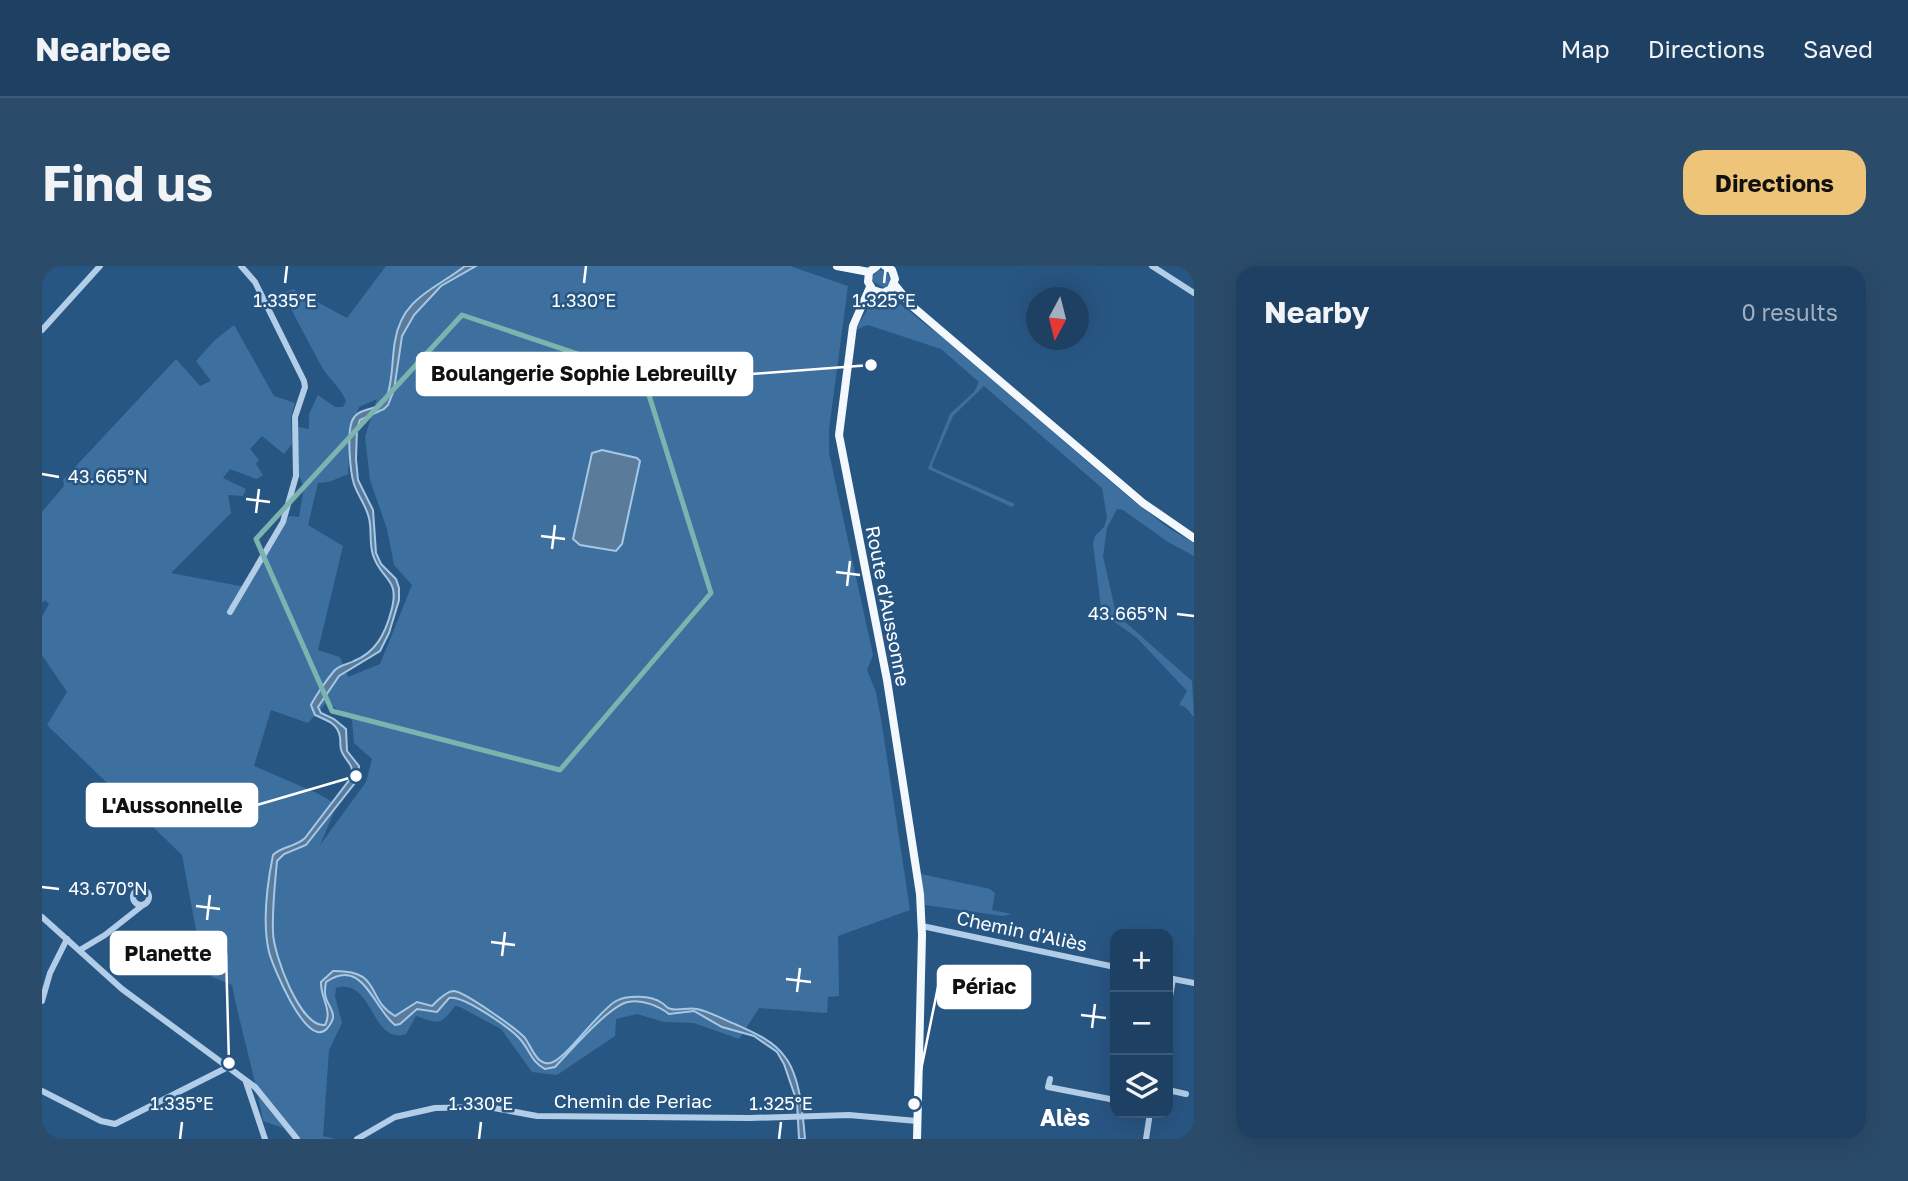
<!DOCTYPE html>
<meta charset="utf-8">
<style>
:root{--surface:#1e4062;--page:#2b4b6b;--text:#f1f3f6;--muted:#a1afbe;--line:#3c5977;--accent:#eec578}
body{margin:0;font-family:"Golos Text",sans-serif;background:var(--page);color:var(--text)}
.controls{position:absolute;right:21px;bottom:21px;display:grid;overflow:hidden;border-radius:14px;box-shadow:0 7px 28px #0002}
.controls button{width:63px;height:63px;display:grid;place-items:center;padding:0;border:0;border-bottom:2px solid var(--line);background:var(--surface);color:var(--text);font:35px sans-serif}
.compass{position:absolute;left:984px;top:21px;width:63px;height:63px;border-radius:50%;background:var(--surface);box-shadow:0 7px 28px #0002;rotate:187deg}
.list{margin:0;padding:0;list-style:none}
h2{display:flex;justify-content:space-between;align-items:center;height:91px;margin:0;padding:0 28px;font-size:30px}
h2 small{font-size:23px;font-weight:400;color:var(--muted)}
.icon{flex:none;width:38px;height:38px;fill:none;stroke:currentColor;stroke-width:2;stroke-linecap:round;stroke-linejoin:round}
.map{position:relative;flex:none;width:1152px;height:873px;overflow:hidden;border-radius:21px}
header{display:flex;align-items:center;gap:42px;box-sizing:border-box;height:98px;padding:0 35px;background:var(--surface);border-bottom:2px solid var(--line)}
header strong{font-size:33px}
nav{display:flex;gap:38px;margin-inline-start:auto;font-size:24px}
.intro{display:flex;align-items:center;justify-content:space-between;box-sizing:border-box;height:168px;padding:0 42px}
h1{margin:0;font-size:49px}
.button{padding:18px 32px;border-radius:21px;background:var(--accent);color:#111;font-size:24px;font-weight:700}
main{display:flex;gap:42px;padding:0 42px}
aside{flex:1;background:var(--surface);border-radius:21px;box-shadow:0 7px 28px #0002}
.map>svg:first-child{display:block}
.green{fill:#3d709f;fill-rule:evenodd}
.water{fill:#5b7b9a;stroke:#a6c8e7;stroke-width:2}
.lines{fill:none;stroke-linecap:round;stroke-linejoin:round}
.minor{stroke:#b2cde7;stroke-width:6}
.major{stroke:#f3f8fd;stroke-width:8}
.marked{fill:none;stroke:#7bb4af;stroke-width:5;stroke-linejoin:round}
.ticks{fill:none;stroke:#fff;stroke-width:2.5}
.labels{text-anchor:middle;stroke-width:5;stroke-linejoin:round;paint-order:stroke}
.street-label{font-size:19px;fill:#fff;stroke:#285683}
.quarter-label{font-size:23px;font-weight:bold;fill:#fff;stroke:#285683}
.ticks-label{font-size:18px;text-anchor:middle;fill:#fff;stroke:#285683;stroke-width:5;stroke-linejoin:round;paint-order:stroke}
.leader{fill:none;stroke:#fff;stroke-width:2.5}
.callout-dot{fill:#fff;stroke:#285683;stroke-width:2.5}
.callout{fill:#fff;stroke:#fff;stroke-width:2.5}
.callout-label{font-size:21px;text-anchor:middle;font-weight:bold;fill:#111}
</style>
<header>
<strong>Nearbee</strong>
<nav><a>Map</a><a>Directions</a><a>Saved</a></nav>
</header>
<div class="intro"><h1>Find us</h1><a class="button">Directions</a></div>
<main>
<div class="map">
<svg width="1152" height="873" viewBox="0 0 1152 873">
<rect width="100%" height="100%" fill="#285683"/>
<g class="green">
<path d="M344,0H748L806,20L787,163V187L831,389L825,404L834,426L840,459L868,644L796,670L797,730L786,731L785,747L717,742L697,773L652,757L622,756L595,748L574,753L573,770L515,809L490,806L459,763L418,741L413,740C398,760 397,758 374,750L364,768C328,779 332,711 294,722L293,730L300,757L287,784L281,870L294,873H251L241,862L221,855C213,809 199,765 190,719L170,711L157,680L140,589L5,459L25,426L0,389V351L7,338L3,334L0,337V246L22,220L21,214L134,93L158,120L169,115L154,95L173,74L192,59L232,130L253,137L249,151L250,178L242,188L220,170L208,183L217,194L214,198L221,209L215,213L188,203L181,212L204,223L201,230L186,229L189,247L129,307L203,321L247,250L257,251L262,221L256,207V161L267,163V148L276,129L293,141H301L304,135C300,124 288,113 281,103C267,78 254,52 241,27L251,23L305,52ZM335,133L323,171L328,214L345,263L352,299L370,319L338,398L306,411L298,391L276,384L301,280L266,259L276,217L287,216L306,208L308,165L317,141ZM285,436L310,454L312,477L330,493L324,516L278,579L295,539L277,528L212,500L229,444L266,457Z"/>
<polygon points="835,4 844,5 848,12 847,19 844,23 828,14"/>
<path d="M846,31C865,40 877,55 894,66L1087,231L1125,261L1152,277V290L1126,276L1081,244L1075,243L1065,262L1061,290L1074,348L1150,415L1152,451L1143,441L1137,439L1145,425L1095,372L1063,349L1059,341L1051,278L1053,270L1062,261L1065,251L1060,222L942,120L911,150L890,199L891,202L973,238L970,241L886,203L908,148L932,126L937,116L899,83L826,59L813,64L830,36Z"/>
<polygon points="879,608 948,623 953,627 950,644 970,648 961,650 883,639"/>
</g>
<g class="water">
<path d="M423,0H434L399,20L372,49L360,70L352,124L346,139L342,143L318,154L315,163L314,193L316,214L331,244L334,287L339,298L354,313L357,322V334L347,367L338,385L297,410L276,441L279,447L292,453L304,463L305,485L317,500L316,513L264,579L242,588L235,595C233,618 230,642 231,666C231,687 258,762 283,759C291,745 278,731 279,716L291,705C341,704 323,733 353,750L375,736L390,740C395,735 404,725 412,725C423,726 475,763 483,772C489,780 495,800 508,797C524,794 556,745 574,735C585,729 609,729 620,737C625,740 623,742 629,743C637,745 646,741 655,743C669,746 682,754 695,759C711,766 732,775 743,791C758,810 761,849 763,873H757L755,836L742,798L735,786L712,770L680,761L652,745L627,748C617,740 600,733 586,736C568,739 527,786 513,801L503,803C489,796 488,784 478,773C468,762 420,728 407,732L395,746L375,743L358,758L353,759C331,742 321,690 284,716C283,722 282,727 284,732C286,739 292,745 291,752C290,756 286,763 282,765C262,776 231,701 227,686C220,656 225,619 231,589C240,580 254,581 263,572L308,513C313,499 307,499 301,488C297,482 299,477 298,471C296,457 284,454 273,449L269,439C274,429 286,412 293,404C298,399 307,398 312,395C334,386 343,368 349,346C359,311 339,315 331,289C327,277 330,264 327,252C324,239 316,230 312,218C308,206 305,167 310,155C317,138 339,149 346,127C351,111 350,91 353,75C360,31 394,23 423,0Z"/>
<polygon points="560,184 595,192 598,195 580,278 574,285 538,279 531,273 550,187"/>
</g>
<g class="lines">
<g class="minor">
<polyline points="1110,0 1152,27"/>
<polyline points="0,64 58,0"/>
<polyline points="188,346 241,256 254,210 253,151 263,121 262,115 213,16 199,0"/>
<circle cx="99" cy="631" r="8"/>
<polyline points="0,651 80,723 213,821 255,873"/>
<polyline points="880,660 1073,701"/>
<polyline points="38,684 63,669 101,639"/>
<polyline points="1126,712 1152,717"/>
<polyline points="0,735 8,707 25,673"/>
<polyline points="1126,742 1131,713"/>
<polyline points="1008,813 1006,821 1073,834"/>
<polyline points="204,816 223,873"/>
<polyline points="1126,824 1144,828"/>
<polyline points="0,825 59,855 73,858 186,801"/>
<polyline points="315,873 353,851 393,842 446,841 495,850 708,852 807,849 875,855"/>
<polyline points="1104,873 1108,847"/>
</g>
<g class="major">
<polyline points="795,0 827,6"/>
<polyline points="835,0 827,6 826,16 831,24 841,27 849,23 853,13 850,4 843,0"/>
<polyline points="852,18 870,40 1101,237 1152,272"/>
<polyline points="828,21 811,60 797,169 845,414 878,628 880,669 875,873"/>
</g>
</g>
<path class="marked" d="M420,49L601,110L669,327L518,504L290,445L214,273Z"/>
<path class="ticks" d="M243,17L245,0M542,17L544,0M842,17L844,0M0,208L17,211M204,233L228,236M214,247L217,223M499,270L523,273M510,283L513,259M794,306L818,309M805,320L808,295M1135,348L1152,350M0,621L17,623M154,640L178,643M165,654L168,629M449,676L473,679M460,690L463,666M744,713L769,716M755,726L758,702M1039,749L1064,752M1050,762L1053,738M138,873L140,856M437,873L439,856M737,873L739,856"/>
<g class="labels">
<g class="street-label">
<text transform="translate(846 340) rotate(79)" y="7">Route d'Aussonne</text>
<text transform="translate(980 665) rotate(12)" y="7">Chemin d'Aliès</text>
<text x="591" y="842">Chemin de Periac</text>
</g>
<g class="quarter-label">
<text x="1023" y="860">Alès</text>
</g>
</g>
<g class="ticks-label">
<text x="243" y="41">1.335°E</text>
<text x="542" y="41">1.330°E</text>
<text x="842" y="41">1.325°E</text>
<text x="66" y="217">43.665°N</text>
<text x="1086" y="354">43.665°N</text>
<text x="66" y="629">43.670°N</text>
<text x="140" y="844">1.335°E</text>
<text x="439" y="844">1.330°E</text>
<text x="739" y="844">1.325°E</text>
</g>
<path class="leader" d="M829 99L710 108M314 510L215 539M187 797L184 687M872 838L896 721"/>
<g class="callout-dot">
<circle cx="829" cy="99" r="7"/>
<circle cx="314" cy="510" r="7"/>
<circle cx="187" cy="797" r="7"/>
<circle cx="872" cy="838" r="7"/>
</g>
<g class="callout">
<rect x="375" y="87" width="335" height="42" rx="7"/>
<rect x="45" y="518" width="170" height="42" rx="7"/>
<rect x="69" y="666" width="115" height="42" rx="7"/>
<rect x="896" y="700" width="92" height="42" rx="7"/>
</g>
<g class="callout-label">
<text x="542" y="115">Boulangerie Sophie Lebreuilly</text>
<text x="130" y="547">L'Aussonnelle</text>
<text x="126" y="695">Planette</text>
<text x="942" y="728">Périac</text>
</g>
</svg>
<div class="controls">
<button>+</button>
<button>−</button>
<button><svg class="icon" aria-label="layers" viewBox="0 0 24 24"><path d="M12 4l9 5-9 5-9-5zM3 14l9 5 9-5"/></svg></button>
</div>
<svg class="compass" viewBox="-18 -18 36 36"><path d="M0-13l5 13h-10z" fill="#e53935"/><path d="M0 13l5-13h-10z" fill="#a1afbe"/></svg>
</div>
<aside>
<h2>Nearby<small>0 results</small></h2>
<ul class="list">
</ul>
</aside>
</main>
